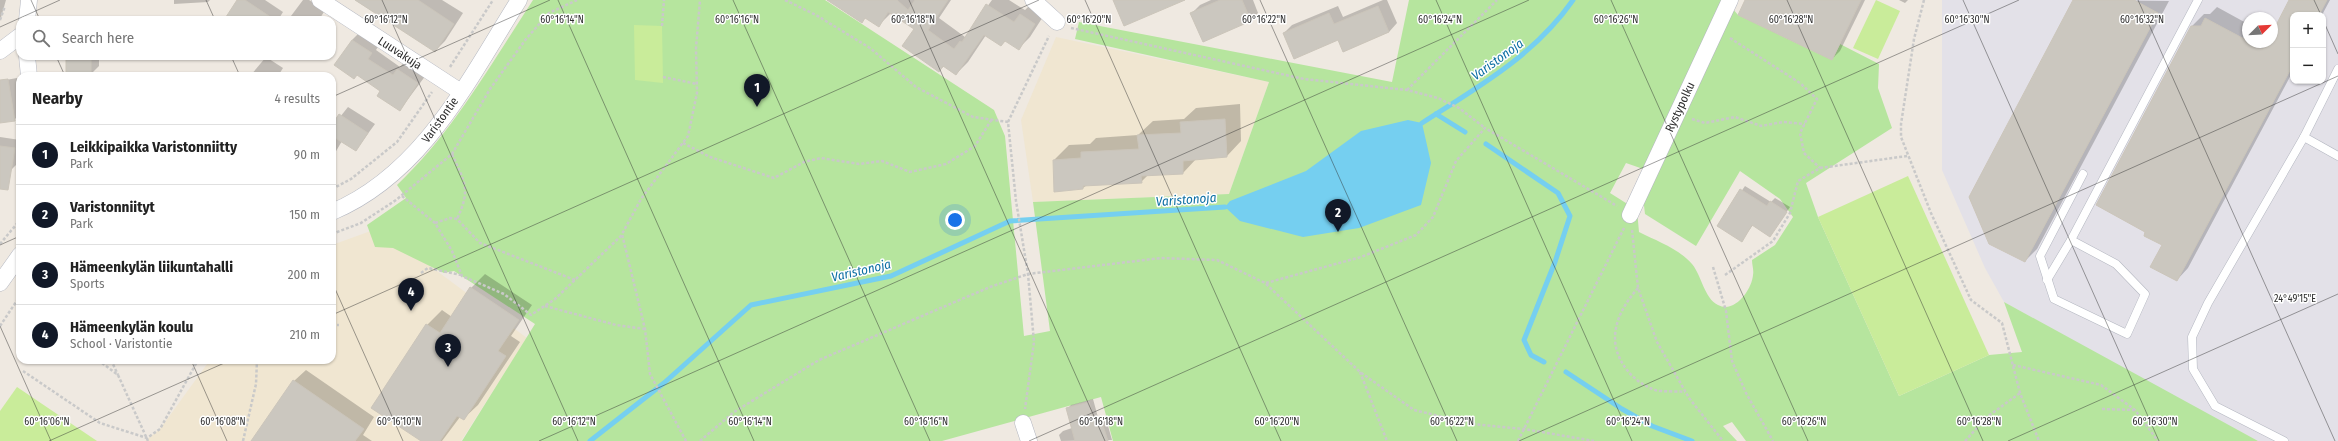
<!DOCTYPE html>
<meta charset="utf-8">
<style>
:root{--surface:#fff;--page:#f6f6f6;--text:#222;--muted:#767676;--line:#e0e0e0;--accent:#111827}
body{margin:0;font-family:"Fira Sans Condensed",sans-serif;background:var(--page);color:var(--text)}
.controls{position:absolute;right:12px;top:12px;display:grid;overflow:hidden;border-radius:8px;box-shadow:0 1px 3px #0004}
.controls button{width:36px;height:36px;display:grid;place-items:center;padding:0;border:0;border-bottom:1px solid var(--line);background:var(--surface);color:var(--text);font:20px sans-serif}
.compass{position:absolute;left:2242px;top:12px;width:36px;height:36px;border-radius:50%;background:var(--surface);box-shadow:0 1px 3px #0004;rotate:66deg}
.you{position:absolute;left:955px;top:220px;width:14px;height:14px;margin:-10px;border:3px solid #fff;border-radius:50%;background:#1a73e8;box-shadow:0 0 0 6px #1a73e833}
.badge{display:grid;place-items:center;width:26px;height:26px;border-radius:50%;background:var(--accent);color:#fff;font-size:13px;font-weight:700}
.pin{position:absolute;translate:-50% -33px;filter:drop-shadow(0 1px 2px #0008)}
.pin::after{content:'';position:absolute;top:21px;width:14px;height:12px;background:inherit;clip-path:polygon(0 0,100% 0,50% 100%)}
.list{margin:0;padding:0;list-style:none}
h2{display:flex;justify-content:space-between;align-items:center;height:52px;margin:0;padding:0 16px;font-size:17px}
h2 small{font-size:13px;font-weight:400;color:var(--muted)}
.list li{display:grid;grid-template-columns:26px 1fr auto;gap:12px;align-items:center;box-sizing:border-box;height:60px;padding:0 16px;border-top:1px solid var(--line)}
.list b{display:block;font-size:15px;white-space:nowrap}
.list p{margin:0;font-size:13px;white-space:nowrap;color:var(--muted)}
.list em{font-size:13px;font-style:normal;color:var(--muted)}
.icon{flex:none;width:22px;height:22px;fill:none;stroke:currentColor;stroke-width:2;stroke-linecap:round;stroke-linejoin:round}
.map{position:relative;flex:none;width:2338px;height:441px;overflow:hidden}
.search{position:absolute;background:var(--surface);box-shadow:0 1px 3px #0004;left:16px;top:16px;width:320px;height:44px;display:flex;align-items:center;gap:10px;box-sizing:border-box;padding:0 14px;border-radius:12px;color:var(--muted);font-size:15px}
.panel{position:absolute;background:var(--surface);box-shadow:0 1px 3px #0004;left:16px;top:72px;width:320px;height:292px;border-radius:12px}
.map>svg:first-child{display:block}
.industrial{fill:#e3e1e8;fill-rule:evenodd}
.education{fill:#f0e6d1}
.green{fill:#b6e59e}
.pitch{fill:#c9ec9a}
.water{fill:#75cff0}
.shadow{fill:#0003}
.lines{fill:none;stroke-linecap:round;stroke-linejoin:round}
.stream{stroke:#75cff0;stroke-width:5}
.building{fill:#cbc7bf;stroke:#cbc5ba}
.lane-casing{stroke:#b4b7c1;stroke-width:9}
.street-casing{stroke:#b4b7c1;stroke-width:17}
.path{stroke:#c9c9c9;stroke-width:2.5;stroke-dasharray:3 2;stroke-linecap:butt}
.lane{stroke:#fff;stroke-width:8}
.street{stroke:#fff;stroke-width:16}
.ticks{fill:none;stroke:#2e2e2e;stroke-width:1;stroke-opacity:0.45}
.labels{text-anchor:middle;stroke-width:3;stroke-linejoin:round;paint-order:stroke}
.street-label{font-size:12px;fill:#2e2e2e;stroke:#fff}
.water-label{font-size:13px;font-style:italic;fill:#0d6fa3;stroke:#fff}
.ticks-label{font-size:10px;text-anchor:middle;fill:#2e2e2e;stroke:#fff;stroke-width:3;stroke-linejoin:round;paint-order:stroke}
</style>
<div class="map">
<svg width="2338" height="441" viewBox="0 0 2338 441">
<rect width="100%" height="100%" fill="#efe9e1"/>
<path class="industrial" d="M1942,0H2338V441H2258L2144,380L2004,302L1985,268L1942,170ZM2293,15H2323V81H2293ZM2248,18H2272V42H2248Z"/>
<g class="education">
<polygon points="1056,37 1269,82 1229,194 1033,202 1021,120"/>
<polygon points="379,228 527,338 461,441 145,441 160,429 210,360 332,360 332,245"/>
</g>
<path class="green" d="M533,0H825L994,110L1005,136L1024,336L1050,331L1033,202L1229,194L1269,82L1075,39L1079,22L1392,82L1409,0H1723L1646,170L1626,163L1610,193L1637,210L1639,232C1657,241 1679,249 1692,264C1702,276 1704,298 1718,305C1735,314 1752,289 1753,275C1754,270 1752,265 1752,260L1775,245L1793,217L1780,199L1740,171L1696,246L1645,214L1643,197L1733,9L1738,15L1832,60L1840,44L1879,64L1878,88L1892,128L1806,183L1818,217L1899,396L1989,355L2022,352L2004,302L2258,441H1746L1732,422L1723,426L1737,441H1113L1101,397L942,441H462L535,324L454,271L444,273L393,248L375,247L367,225L406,198L397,185C453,132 491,64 533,0Z"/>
<g class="pitch">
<polygon points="1876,0 1900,11 1878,59 1853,48"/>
<polygon points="634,25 662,26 663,83 635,80"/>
<polygon points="1908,176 1989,355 1899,396 1818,217"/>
<polygon points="17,387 97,441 0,441 0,411"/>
</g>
<polygon class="water" points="1408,120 1422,123 1431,163 1421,205 1359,228 1303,237 1240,221 1225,207 1230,201 1306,171 1361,131"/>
<g class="shadow">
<polygon points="0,0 6,0 0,21"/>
<polygon points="174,0 210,0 208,2 174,4"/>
<polygon points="238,0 265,0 283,12 278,20 230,20"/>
<polygon points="303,0 309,0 325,10 319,20 288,20"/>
<polygon points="355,0 442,0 463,13 445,41 435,51"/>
<polygon points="829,0 951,0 939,18 965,37 992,0 1009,0 1025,10 1032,3 1046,12 1030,37 1019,48 1006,40 1001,45 986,35 968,62 956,74 944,66 939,71 915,29 891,13 879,25 866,17 861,22"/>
<polygon points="1211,0 1253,0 1258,13 1250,21 1192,13 1200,5"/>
<polygon points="1383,0 1387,0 1397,23 1389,32 1344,51 1339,38 1284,33 1292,25 1338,6 1343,17"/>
<polygon points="1746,0 1865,0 1840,51 1832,59"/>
<polygon points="1899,0 1908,0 1905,3"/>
<polygon points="2075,0 2169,1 2037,249 2025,261"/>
<polygon points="2290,0 2330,0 2322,15 2293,15 2293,71 2188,268 2177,280 2163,245 2192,26 2204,14 2210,14 2217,7 2248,24 2248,42 2272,42 2272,35"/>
<polygon points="159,18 159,20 135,20 136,19"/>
<polygon points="360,32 379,45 376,50 400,67 405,61 426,75 400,110 382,91 352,40"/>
<polygon points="67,56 99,56 99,66 91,74"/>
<polygon points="266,57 283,68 278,76 250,76"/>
<polygon points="195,74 207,76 194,76"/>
<polygon points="17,78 20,114 14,120 0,122 0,81"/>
<polygon points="1240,104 1241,141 1227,156 1197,158 1183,173 1148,175 1141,182 1087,185 1083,188 1054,160 1069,145 1090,144 1096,138 1138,135 1153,121 1184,119 1196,108"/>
<polygon points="348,107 375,124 356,150 342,141 332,158 332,127"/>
<polygon points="0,137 20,140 18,163 10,171 0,169"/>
<polygon points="1745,186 1771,202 1775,198 1790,207 1770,236 1753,225 1742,240 1718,225"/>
<polygon points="485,274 532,305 511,336 520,342 478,405 463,419 460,417 442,441 423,441 372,407 427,325 442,310 452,317 471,288"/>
<polygon points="306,370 374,417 363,435 372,441 253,441 294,381"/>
<polygon points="1093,399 1099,421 1106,419 1112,440 1061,441 1059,435 1063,431 1072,428 1067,409 1071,405"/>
</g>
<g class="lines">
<g class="stream">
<polyline points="1436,114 1465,132"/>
<path d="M1422,123C1478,87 1534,56 1573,0"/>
<polyline points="1486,144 1558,193 1570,216 1555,262 1524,340 1531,355 1544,362"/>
<polyline points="1566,372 1622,409 1652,426 1692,441"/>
<polyline points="590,441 664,383 751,305 891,276 1010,221 1225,207"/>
</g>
</g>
<g class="building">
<polygon points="237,0 245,0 275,20 224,20"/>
<polygon points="355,0 418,0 454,24 435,52"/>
<polygon points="827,0 897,0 908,10 915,0 948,0 928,30 954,49 960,41 962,42 986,4 1014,22 1020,14 1035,24 1019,50 1005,41 1001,46 984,35 956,75 943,66 939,72 902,46 914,29 888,12 879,27 865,18 862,23"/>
<polygon points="1113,0 1185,0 1124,26"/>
<polygon points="1220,0 1242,0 1251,21 1203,42 1190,13"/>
<polygon points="1745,0 1861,0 1832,60 1738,15"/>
<polygon points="2073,0 2134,0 2158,13 2025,262 1989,244 1969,197"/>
<polygon points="2289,0 2327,0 2319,15 2293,15 2293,65 2177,281 2150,267 2162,245 2144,236 2145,232 2096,205 2191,26 2201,26 2205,18 2263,49 2267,42 2272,42 2272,33"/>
<polygon points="1378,6 1389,32 1343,52 1338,40 1294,59 1283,33 1329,13 1334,24"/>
<polygon points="352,40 372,53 368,59 393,75 397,69 418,83 400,111 377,96 380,91 357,75 354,79 334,65"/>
<rect x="66" y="56" width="25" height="19"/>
<polygon points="8,79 15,121 0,123 0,80"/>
<polygon points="339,114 368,133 356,151 332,136 332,125"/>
<polygon points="1225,119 1227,157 1183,161 1183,174 1141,176 1142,183 1083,186 1083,189 1054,192 1053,160 1081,158 1081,152 1139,149 1137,135 1181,133 1180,122"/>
<polygon points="0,146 15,148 8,190 0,189"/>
<polygon points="1740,189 1767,206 1770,201 1787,212 1770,237 1752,225 1742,242 1717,226"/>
<polygon points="470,287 519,320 498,351 506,356 464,420 457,416 440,441 421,441 371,408 426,324 440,333"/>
<polygon points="293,380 364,429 355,441 251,441"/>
<polygon points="1089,402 1095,424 1102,422 1108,441 1075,441 1066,408"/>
</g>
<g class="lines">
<defs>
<g id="lane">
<polyline points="2338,69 2304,137 2338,156"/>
<polyline points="2083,174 2040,256 2054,299 2127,334 2145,294 2116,264 2071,240 2198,0"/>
<polyline points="2047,280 2071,240"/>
<polyline points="2284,441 2215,406 2193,369 2192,337 2208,303 2304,137"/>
</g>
<g id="street">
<polyline points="320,0 461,92"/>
<polyline points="1033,0 1057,22"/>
<polyline points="27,20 29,0"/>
<polyline points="0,51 20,36"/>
<polyline points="27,56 29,76"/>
<path d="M332,212C423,174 469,79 519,0"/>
<polyline points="1630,215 1730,0"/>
<polyline points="0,283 20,255"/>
<polyline points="1023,423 1029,441"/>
</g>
</defs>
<use href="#lane" class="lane-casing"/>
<use href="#street" class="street-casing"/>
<g class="path">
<polyline points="785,0 816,15 870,48 916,87 973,117 1008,122 1016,201 1028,274 1034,342 1025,409"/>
<polyline points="1924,0 1914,39 1901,124 1901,137 1931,213 1971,300 2002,323 2020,393 2039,441"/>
<polyline points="0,20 5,6"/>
<polyline points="662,26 664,0"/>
<polyline points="1071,28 1304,79 1407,90 1438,98 1459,108 1485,128"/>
<polyline points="1730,38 1800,83 1817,99 1800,133 1804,153 1820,168"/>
<polyline points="450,67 493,0"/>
<polyline points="663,77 697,84"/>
<polyline points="1407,90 1497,0"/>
<polyline points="1692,119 1705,123 1735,117 1761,126 1783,122 1805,124"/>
<polyline points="1008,122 1049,36"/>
<polyline points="683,143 710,157 774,178 804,162 821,158 859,164 882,161 910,172 946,164 975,146 992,119"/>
<path d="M452,154C465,183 471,189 457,219"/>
<polyline points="332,189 351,179 397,142 432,92"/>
<polyline points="402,196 435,223 452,251 462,276 504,294 531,315 555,299 622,235"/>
<polyline points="435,223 450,218 457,219 480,243 575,280"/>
<polyline points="1632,230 1638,288 1657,342 1689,398 1723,441"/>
<polyline points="332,234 361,223 396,200 452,154 490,89 526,39 549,13 577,0"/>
<polyline points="0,244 20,220"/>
<polyline points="1713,267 1726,311 1732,361 1746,393 1773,441"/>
<polyline points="421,273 428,268 461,275"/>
<polyline points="1725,275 1773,241 1790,213 1798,181 1820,168 1907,156"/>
<polyline points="1266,283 1361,257 1416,235 1433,217 1456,161 1485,128 1617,206"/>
<path d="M1638,288C1616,313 1605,342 1627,370C1634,379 1644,386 1655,390C1664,392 1676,391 1685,392"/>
<polyline points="545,306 616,325 645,329"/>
<polyline points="332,325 339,325"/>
<polyline points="0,326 20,296"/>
<polyline points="98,360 118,375 148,441"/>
<polyline points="111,360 118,375"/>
<polyline points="2013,365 2101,385 2135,410 2158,441"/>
<polyline points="23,371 100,423 147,438 160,429 198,360"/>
<polyline points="1360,372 1387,441"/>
<polyline points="2102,409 2135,410"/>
<polyline points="243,441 256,384 257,360"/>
<polyline points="686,441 650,374 645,329 622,234 641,199 688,136 697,93 696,48 700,0"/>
<polyline points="700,441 734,412 819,360 990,287 1028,274 1161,258 1217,260 1265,283 1360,372 1414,410 1472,424 1524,429 1594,441"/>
<polyline points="1518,441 1624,228"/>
<polyline points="1965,441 1987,417 2020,393"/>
</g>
<use href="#lane" class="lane"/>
<use href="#street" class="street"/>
</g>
<path class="ticks" d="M31,0L40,20M206,0L215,20M382,0L578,441M558,0L754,441M733,0L930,441M909,0L1105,441M1085,0L1281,441M1260,0L1457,441M1436,0L1632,441M1611,0L1808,441M1787,0L1983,441M1963,0L2159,441M2138,0L2335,441M2314,0L2321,15M2323,20L2338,54M0,27L60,0M56,56L65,76M231,56L240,76M332,97L550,0M0,245L20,236M332,282L403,441M332,315L1039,0M0,326L51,441M191,360L227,441M49,441L231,360M539,441L1529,0M1029,441L2019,0M1519,441L2338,76M2008,441L2338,294"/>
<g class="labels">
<g class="street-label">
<text transform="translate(400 53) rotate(33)" y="4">Luuvakuja</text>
<text transform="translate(1680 107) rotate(-65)" y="4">Rystypolku</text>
<text transform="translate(440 120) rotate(-54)" y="4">Varistontie</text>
</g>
<g class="water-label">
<text transform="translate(1497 59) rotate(-36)" y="5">Varistonoja</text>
<text transform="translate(1186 199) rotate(-4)" y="5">Varistonoja</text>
<text transform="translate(861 270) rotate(-13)" y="5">Varistonoja</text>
</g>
</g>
<g class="ticks-label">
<text x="386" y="23">60°16'12"N</text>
<text x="562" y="23">60°16'14"N</text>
<text x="737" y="23">60°16'16"N</text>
<text x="913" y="23">60°16'18"N</text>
<text x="1089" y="23">60°16'20"N</text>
<text x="1264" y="23">60°16'22"N</text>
<text x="1440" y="23">60°16'24"N</text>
<text x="1616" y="23">60°16'26"N</text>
<text x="1791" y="23">60°16'28"N</text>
<text x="1967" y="23">60°16'30"N</text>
<text x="2142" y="23">60°16'32"N</text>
<text x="2295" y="302">24°49'15"E</text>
<text x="47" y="425">60°16'06"N</text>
<text x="223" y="425">60°16'08"N</text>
<text x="399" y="425">60°16'10"N</text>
<text x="574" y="425">60°16'12"N</text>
<text x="750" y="425">60°16'14"N</text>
<text x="926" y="425">60°16'16"N</text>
<text x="1101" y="425">60°16'18"N</text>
<text x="1277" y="425">60°16'20"N</text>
<text x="1452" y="425">60°16'22"N</text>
<text x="1628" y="425">60°16'24"N</text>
<text x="1804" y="425">60°16'26"N</text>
<text x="1979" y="425">60°16'28"N</text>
<text x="2155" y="425">60°16'30"N</text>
</g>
</svg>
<div class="controls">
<button>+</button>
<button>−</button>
</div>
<svg class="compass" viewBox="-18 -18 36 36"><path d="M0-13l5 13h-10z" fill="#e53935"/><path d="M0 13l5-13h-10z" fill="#767676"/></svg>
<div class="you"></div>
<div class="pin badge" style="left:757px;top:107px">1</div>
<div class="pin badge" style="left:1338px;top:232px">2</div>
<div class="pin badge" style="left:448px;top:367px">3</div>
<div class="pin badge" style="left:411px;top:311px">4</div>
<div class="search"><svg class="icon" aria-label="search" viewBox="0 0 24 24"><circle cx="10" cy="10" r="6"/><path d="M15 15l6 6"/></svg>Search here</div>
<section class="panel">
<h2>Nearby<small>4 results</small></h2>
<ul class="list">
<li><span class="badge">1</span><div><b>Leikkipaikka Varistonniitty</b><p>Park</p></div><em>90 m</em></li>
<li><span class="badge">2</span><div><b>Varistonniityt</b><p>Park</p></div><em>150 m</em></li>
<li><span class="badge">3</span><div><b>Hämeenkylän liikuntahalli</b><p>Sports</p></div><em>200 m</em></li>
<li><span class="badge">4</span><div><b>Hämeenkylän koulu</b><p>School · Varistontie</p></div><em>210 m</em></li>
</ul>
</section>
</div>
